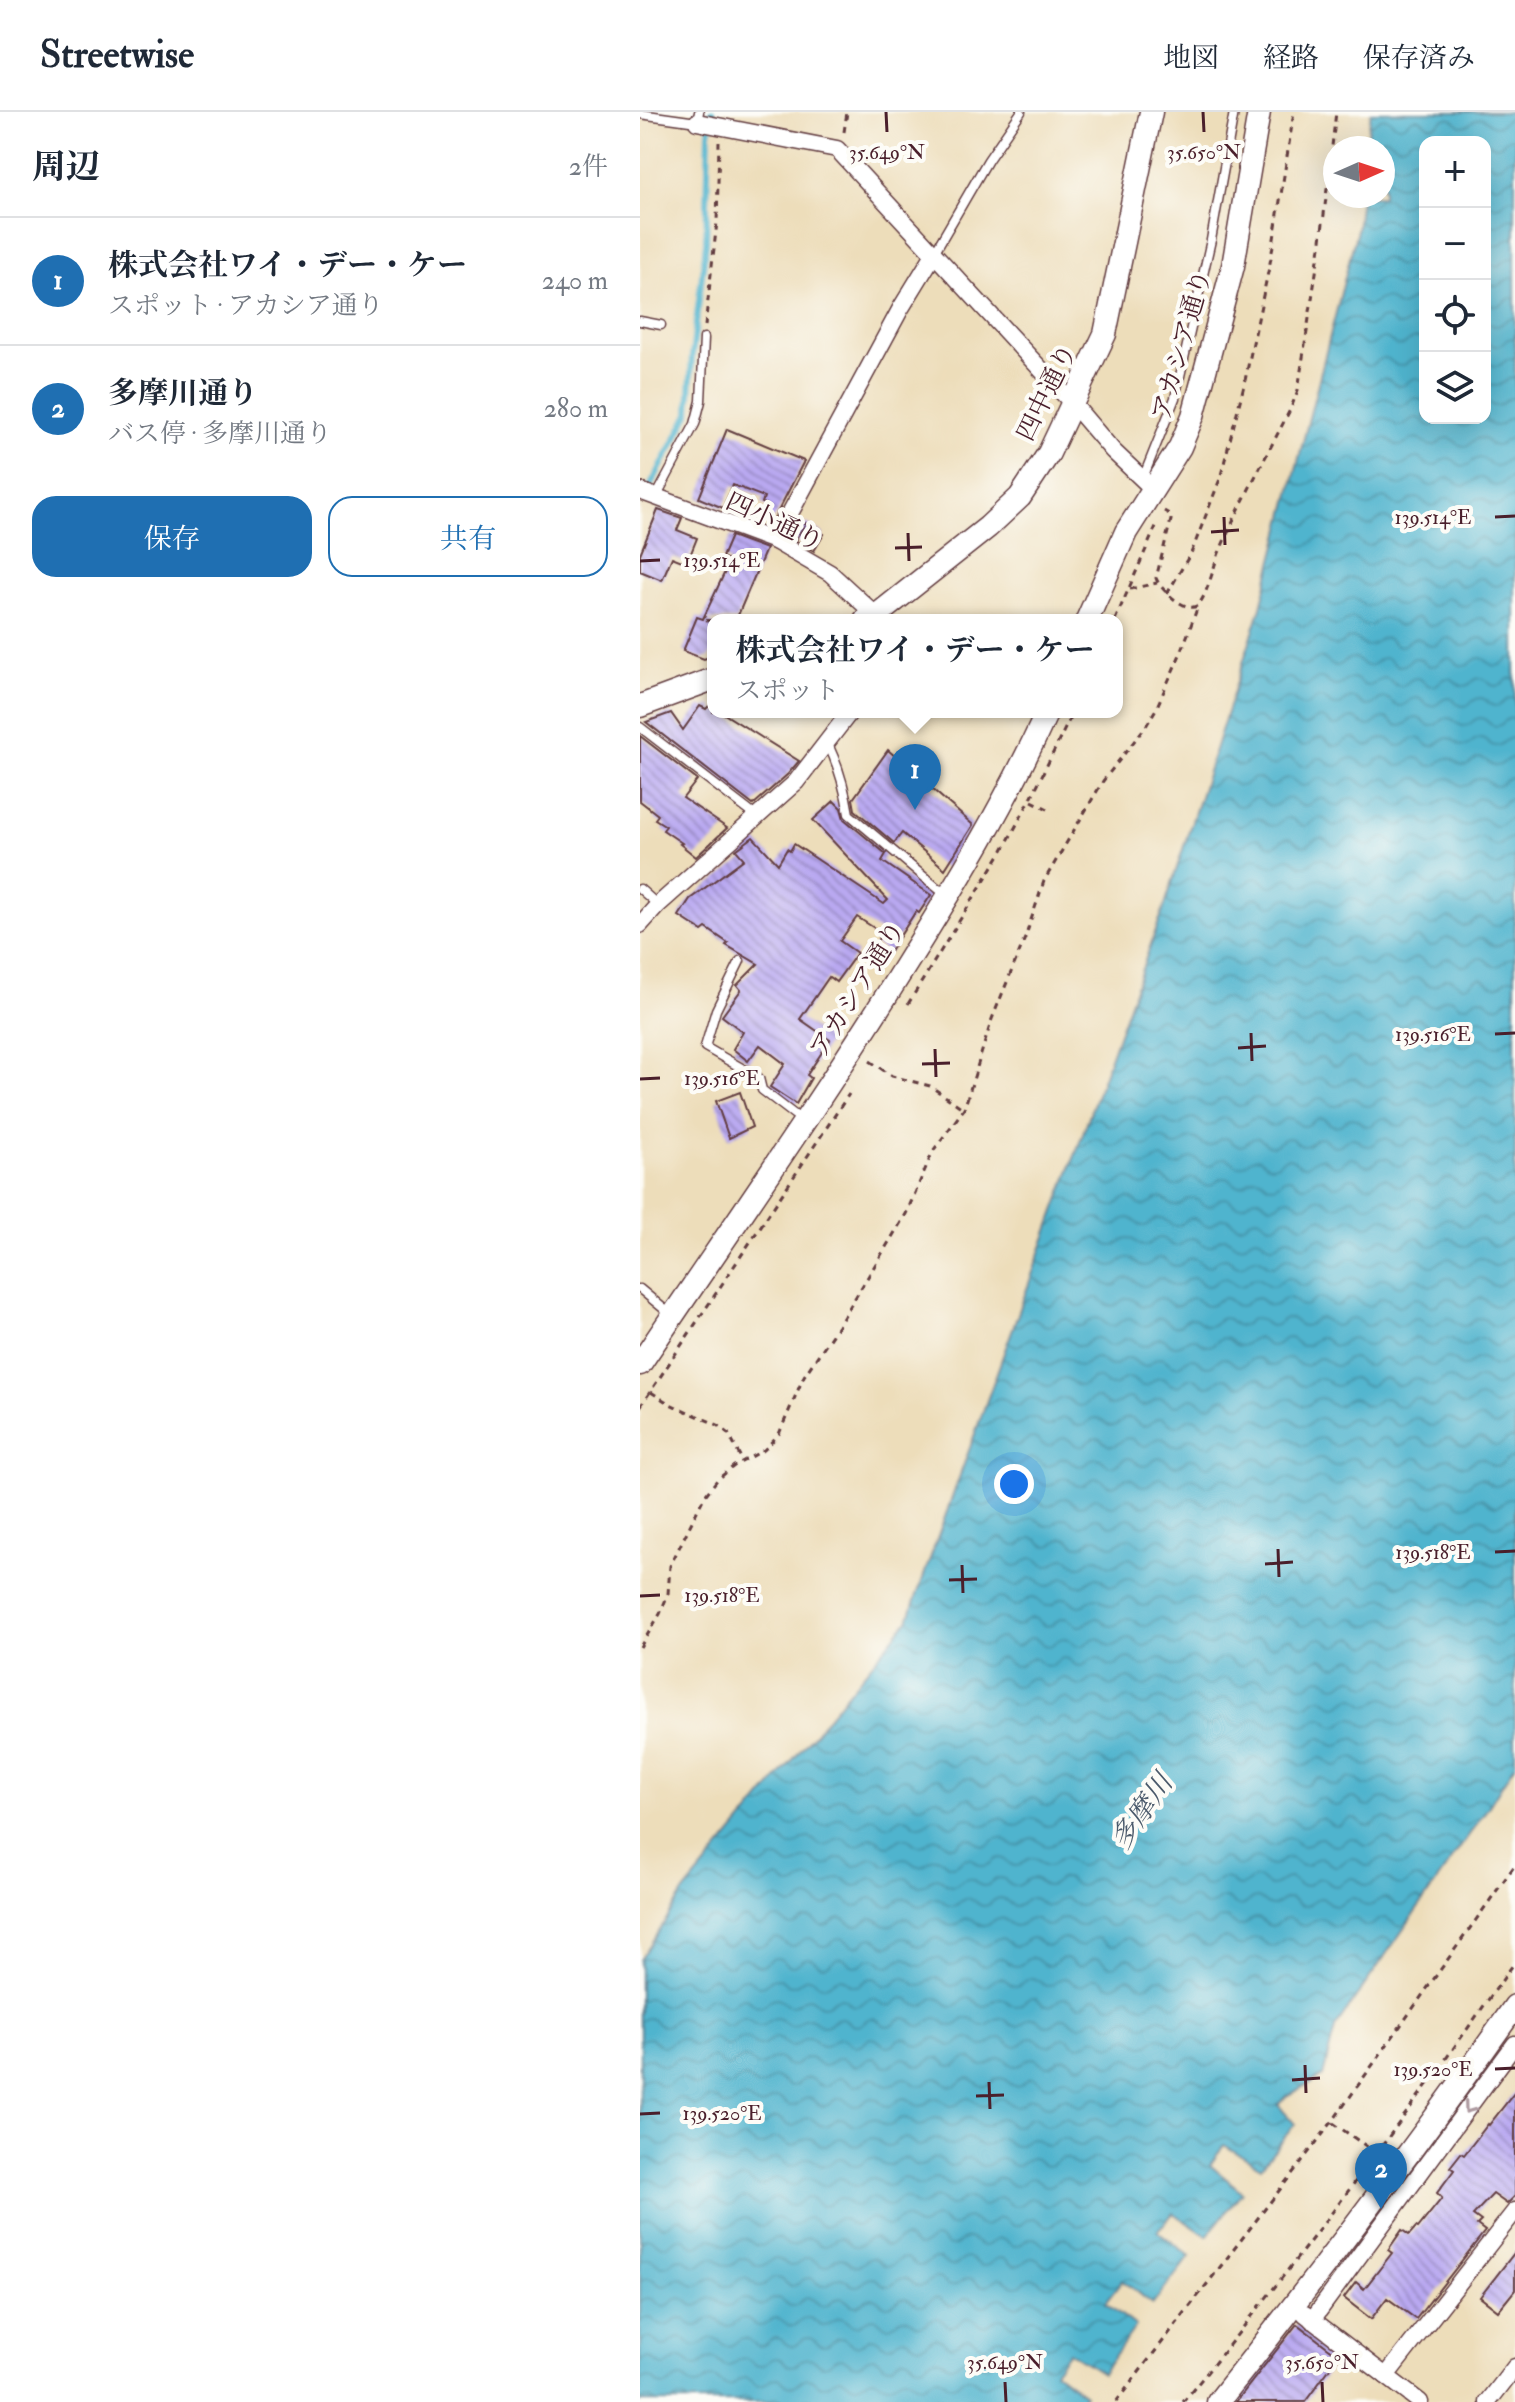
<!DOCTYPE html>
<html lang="ja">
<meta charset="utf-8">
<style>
:root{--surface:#fff;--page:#f6f6f7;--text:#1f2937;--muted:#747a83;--line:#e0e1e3;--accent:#1f6fb2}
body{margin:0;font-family:"IM FELL Double Pica","Noto Serif JP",serif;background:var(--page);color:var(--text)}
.controls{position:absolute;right:24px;top:24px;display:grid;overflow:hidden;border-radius:16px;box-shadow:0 8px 32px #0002}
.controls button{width:72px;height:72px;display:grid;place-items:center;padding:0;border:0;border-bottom:2px solid var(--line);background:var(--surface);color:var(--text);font:40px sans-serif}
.compass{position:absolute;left:683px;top:24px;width:72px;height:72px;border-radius:50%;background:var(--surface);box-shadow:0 8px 32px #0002;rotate:87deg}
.you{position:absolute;left:374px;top:1372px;width:28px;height:28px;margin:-20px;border:6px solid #fff;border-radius:50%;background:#1a73e8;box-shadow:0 0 0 12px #1a73e833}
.badge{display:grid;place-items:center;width:52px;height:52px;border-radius:50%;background:var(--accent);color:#fff;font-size:26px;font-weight:700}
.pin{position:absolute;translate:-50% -66px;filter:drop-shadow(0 2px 4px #0008)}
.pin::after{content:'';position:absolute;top:42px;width:28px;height:24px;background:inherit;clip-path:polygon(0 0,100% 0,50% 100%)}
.popup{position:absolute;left:67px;top:502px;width:416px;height:104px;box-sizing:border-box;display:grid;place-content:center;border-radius:16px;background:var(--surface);filter:drop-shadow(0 2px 6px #0005);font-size:26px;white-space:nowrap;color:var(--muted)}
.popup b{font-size:30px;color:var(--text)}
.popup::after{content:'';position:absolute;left:50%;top:100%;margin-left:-16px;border:16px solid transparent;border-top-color:var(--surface)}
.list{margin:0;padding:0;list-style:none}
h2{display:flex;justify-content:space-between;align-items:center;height:104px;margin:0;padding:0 32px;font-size:34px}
h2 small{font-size:26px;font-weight:400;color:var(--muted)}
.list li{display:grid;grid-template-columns:52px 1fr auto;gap:24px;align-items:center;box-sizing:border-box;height:128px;padding:0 32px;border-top:2px solid var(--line)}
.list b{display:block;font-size:30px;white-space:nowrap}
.list p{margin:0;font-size:26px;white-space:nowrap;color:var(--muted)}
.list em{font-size:26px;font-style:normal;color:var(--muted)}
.actions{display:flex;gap:16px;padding:24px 32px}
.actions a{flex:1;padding:18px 0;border:2px solid var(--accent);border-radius:24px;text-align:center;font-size:28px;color:var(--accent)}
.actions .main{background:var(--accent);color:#fff}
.icon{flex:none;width:44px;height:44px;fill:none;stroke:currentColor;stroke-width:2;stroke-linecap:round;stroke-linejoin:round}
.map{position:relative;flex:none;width:875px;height:2290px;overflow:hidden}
header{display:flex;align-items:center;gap:48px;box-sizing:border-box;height:112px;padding:0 40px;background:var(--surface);border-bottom:2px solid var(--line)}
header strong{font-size:38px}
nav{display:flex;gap:44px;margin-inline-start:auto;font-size:28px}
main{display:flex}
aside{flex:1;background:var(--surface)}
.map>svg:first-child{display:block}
.water{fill:url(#water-waves);stroke:#4d6a7c;stroke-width:2;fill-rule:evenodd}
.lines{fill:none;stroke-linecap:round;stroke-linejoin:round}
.stream{stroke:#50b4ce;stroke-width:6}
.building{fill:url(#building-back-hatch)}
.lane-casing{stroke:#623c40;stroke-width:11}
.street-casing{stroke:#623c40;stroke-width:19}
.secondary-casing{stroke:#623c40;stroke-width:25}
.path{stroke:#623c40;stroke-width:3;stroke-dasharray:6 6;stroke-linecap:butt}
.lane{stroke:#fff;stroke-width:8}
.street{stroke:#fff;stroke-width:16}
.secondary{stroke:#fff;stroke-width:22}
.oneway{stroke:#ae9aa0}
.ticks{fill:none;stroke:#4a1f2b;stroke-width:3}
.labels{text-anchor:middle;stroke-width:8;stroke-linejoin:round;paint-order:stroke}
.street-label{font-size:26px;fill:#4a1f2b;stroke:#fdfcf7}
.water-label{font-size:28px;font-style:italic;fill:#4c5b6c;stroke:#fdfcf7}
.ticks-label{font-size:20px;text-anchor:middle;fill:#4a1f2b;stroke:#fdfcf7;stroke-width:8;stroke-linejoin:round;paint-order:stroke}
</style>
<header>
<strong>Streetwise</strong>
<nav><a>地図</a><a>経路</a><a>保存済み</a></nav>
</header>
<main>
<aside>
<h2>周辺<small>2件</small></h2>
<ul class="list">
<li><span class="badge">1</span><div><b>株式会社ワイ・デー・ケー</b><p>スポット · アカシア通り</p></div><em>240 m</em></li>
<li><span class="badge">2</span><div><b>多摩川通り</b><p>バス停 · 多摩川通り</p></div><em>280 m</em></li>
</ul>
<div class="actions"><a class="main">保存</a><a>共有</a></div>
</aside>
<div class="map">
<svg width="875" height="2290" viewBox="0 0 875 2290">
<defs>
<pattern id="water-waves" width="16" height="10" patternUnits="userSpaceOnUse" patternTransform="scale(2)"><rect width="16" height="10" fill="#50b4ce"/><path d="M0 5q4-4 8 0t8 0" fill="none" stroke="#4492a7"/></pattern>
<pattern id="building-back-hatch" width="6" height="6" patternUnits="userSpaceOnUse" patternTransform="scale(2)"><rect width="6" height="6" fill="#b9a9f1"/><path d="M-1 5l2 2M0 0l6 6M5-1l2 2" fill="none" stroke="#9889c3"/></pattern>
</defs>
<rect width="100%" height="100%" fill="#fdfcf7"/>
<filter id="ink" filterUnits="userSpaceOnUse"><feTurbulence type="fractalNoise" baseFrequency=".0125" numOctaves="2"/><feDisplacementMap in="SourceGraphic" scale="16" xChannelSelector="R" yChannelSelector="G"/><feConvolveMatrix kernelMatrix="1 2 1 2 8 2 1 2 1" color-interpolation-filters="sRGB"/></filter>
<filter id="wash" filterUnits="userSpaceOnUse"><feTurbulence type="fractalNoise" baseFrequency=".006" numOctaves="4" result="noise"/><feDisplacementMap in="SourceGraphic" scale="32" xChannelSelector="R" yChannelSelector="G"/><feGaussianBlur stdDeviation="1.8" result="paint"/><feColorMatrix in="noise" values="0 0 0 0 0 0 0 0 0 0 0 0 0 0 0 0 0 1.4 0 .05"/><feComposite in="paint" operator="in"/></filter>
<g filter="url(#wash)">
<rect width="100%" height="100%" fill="#edddba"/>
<path class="water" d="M731,0H875V1652L849,1694L695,1916L683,1964L646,1984L638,1993L655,2012L621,2055L584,2033L570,2053L602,2080L567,2124L533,2101L518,2119L550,2144L513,2192L482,2169L465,2191L496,2214L462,2261L429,2240L414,2259L445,2282L438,2290H0V1848L44,1780L268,1508L525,793L621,495L717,118L721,84H743V36H726ZM785,30H845V306H785Z"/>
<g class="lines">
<polyline class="stream" points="11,373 49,302 52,244 66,131 69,21 72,0"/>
</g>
<g id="blocks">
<g class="building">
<polygon points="87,317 164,349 134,407 124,403 127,393 122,391 124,385 93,373 83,396 59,386"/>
<polygon points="18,398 42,406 37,418 57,426 47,451 32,445 22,468 0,459 0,442"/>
<polygon points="166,411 184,422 174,439 155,428"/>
<polygon points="91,424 126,437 96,508 66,508 73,511 73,536 69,545 64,547 43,539 57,505 63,507 90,449 82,445"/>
<polygon points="70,593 73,595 73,600 81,600 159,649 148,662 113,693 6,610 31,601 43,618 60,594 66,597"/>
<polygon points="0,624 57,668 43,686 87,716 56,745 40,732 42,731 23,718 26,714 15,707 18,703 0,689"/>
<polygon points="248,638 333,713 305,757 262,721 254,731 215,698 213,687"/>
<polygon points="194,689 201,696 204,707 246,742 242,749 291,783 279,801 276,799 249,841 235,832 242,821 217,805 200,829 217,841 196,870 189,865 160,907 190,928 167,963 171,966 156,992 130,975 145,952 120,933 108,949 93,937 103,920 82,904 101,878 97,873 118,852 86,833 88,831 66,816 62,819 39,804 50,787 104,747 96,738 113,725 138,752 147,737 150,739 154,732 244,792 248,788 173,708"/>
<polygon points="100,980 112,1015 89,1026 76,989"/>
<polygon points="875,1980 875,2084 867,2092 853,2082 833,2103 841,2109 837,2113 845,2119 776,2207 747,2186 731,2207 704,2186 716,2170 724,2177 752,2141 748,2138 762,2118 769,2123 776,2115 778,2116 802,2086 797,2081 814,2058 810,2055 821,2041 824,2043 848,2012 849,2013"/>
<polygon points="875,2140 875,2178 858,2199 840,2185"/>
<polygon points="657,2212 699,2244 665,2290 596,2290"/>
</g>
</g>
</g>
<g filter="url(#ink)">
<use href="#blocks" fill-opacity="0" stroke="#623c40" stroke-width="2"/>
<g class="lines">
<defs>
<g id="lane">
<polyline points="0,2 57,10 59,0"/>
<polyline points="294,141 348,48 381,0"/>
<polyline points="0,209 21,213"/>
<polyline points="503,366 535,286 571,128 594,0"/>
<polyline points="16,385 55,312 61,289 64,226"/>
<polyline points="0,615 117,705"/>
<path d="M188,632C199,655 205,677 209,702L307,784"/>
<polyline points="0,777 18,793"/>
<polyline points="100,849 76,898 65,935 119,966 122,978 164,1010"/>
<polyline points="0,1177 30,1202"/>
</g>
<g id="street">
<polyline points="57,10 197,37 433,292 473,339 514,378"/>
<polyline points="0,379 135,429 190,461 241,508"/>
<polyline points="135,429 261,196 294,142"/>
<polyline points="0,813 18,793 156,670 210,600"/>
<polyline points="665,2202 780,2290"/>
<polyline points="672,2208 875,1932"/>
<polyline points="746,2264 875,2099"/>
<polyline points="848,2290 875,2255"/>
</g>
<g id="secondary">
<polyline points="225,508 237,503 348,415 380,385 409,341 465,222 511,0"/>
<polyline points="447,508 486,420 540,335 553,304 593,154 619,0"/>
<polyline points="0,594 73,567"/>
<path d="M0,1252C89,1120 181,989 265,854C317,771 367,689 407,600"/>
<path d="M578,2290C681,2160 780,2029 875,1894"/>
</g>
</defs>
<use href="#lane" class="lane-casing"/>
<use href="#street" class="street-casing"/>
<use href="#secondary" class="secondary-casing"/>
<g class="path">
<polyline points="204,20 207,0"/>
<polyline points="65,214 77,110 79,30"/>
<path d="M524,399L531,403V408L516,466C519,476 547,503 558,493C567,484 574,453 579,441C600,391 627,343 651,296L658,278L681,128L696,0"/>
<polyline points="490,477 517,471"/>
<polyline points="527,482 552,439 580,367 604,273 631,146 654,0"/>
<polyline points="475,508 517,412"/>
<polyline points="392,689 410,698"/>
<polyline points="268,892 363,738 390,688 433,600"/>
<polyline points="230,949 252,964 290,974 324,997"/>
<polyline points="11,1280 30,1292 78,1313 88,1321 103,1350"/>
<polyline points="0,1295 209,982"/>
<polyline points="0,1535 20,1502 28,1482 30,1454 64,1385 77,1368 94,1354 124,1338 139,1322 164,1264 198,1214 266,1102 293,1039 324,997 352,907 385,826 404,769 463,669 506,614 516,597 542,538 558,494"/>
<polyline points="693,2011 736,2041"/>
<polyline points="476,2290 692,2010 875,1753"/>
<path d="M543,2290C659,2148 769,2000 875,1850"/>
</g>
<use href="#lane" class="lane"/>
<use href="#street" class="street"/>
<use href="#secondary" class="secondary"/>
</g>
<defs><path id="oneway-chevron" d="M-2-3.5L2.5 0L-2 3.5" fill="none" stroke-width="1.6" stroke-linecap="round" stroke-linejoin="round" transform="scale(2)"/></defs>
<use class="oneway" href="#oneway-chevron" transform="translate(829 1996) rotate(126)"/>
</g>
<path class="ticks" d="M246,0L247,20M563,0L564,20M584,405L585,433M855,405L875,404M571,420L599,418M268,421L269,449M255,436L282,435M0,449L20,448M611,921L612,949M855,922L875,921M598,936L626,934M295,937L296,965M282,952L310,951M0,967L20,966M638,1437L639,1465M855,1440L875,1439M625,1452L653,1450M322,1453L323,1481M309,1468L337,1467M0,1484L20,1483M665,1953L666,1981M855,1957L875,1956M652,1968L680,1966M349,1970L350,1997M336,1984L364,1983M0,2002L20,2001M365,2270L366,2290M682,2270L683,2290"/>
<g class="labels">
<g class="street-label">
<text transform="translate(541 233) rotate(-74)" y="9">アカシア通り</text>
<text transform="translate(406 280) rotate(-64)" y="9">四中通り</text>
<text transform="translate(135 409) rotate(25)" y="9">四小通り</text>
<text transform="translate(217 877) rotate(-58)" y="9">アカシア通り</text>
</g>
<g class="water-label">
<text transform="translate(501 1699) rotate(-55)" y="10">多摩川</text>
</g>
</g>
<g class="ticks-label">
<text x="247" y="47">35.649°N</text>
<text x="564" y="47">35.650°N</text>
<text x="793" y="412">139.514°E</text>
<text x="82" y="455">139.514°E</text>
<text x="793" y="929">139.516°E</text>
<text x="82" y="973">139.516°E</text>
<text x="793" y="1447">139.518°E</text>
<text x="82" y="1490">139.518°E</text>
<text x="793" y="1964">139.520°E</text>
<text x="82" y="2008">139.520°E</text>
<text x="365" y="2257">35.649°N</text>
<text x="682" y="2257">35.650°N</text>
</g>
</svg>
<div class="controls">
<button>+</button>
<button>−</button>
<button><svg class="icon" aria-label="locate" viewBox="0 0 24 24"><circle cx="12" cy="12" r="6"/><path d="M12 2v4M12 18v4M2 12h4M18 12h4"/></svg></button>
<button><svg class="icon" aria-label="layers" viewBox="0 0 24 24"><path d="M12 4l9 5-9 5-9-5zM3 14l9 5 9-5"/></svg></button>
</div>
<svg class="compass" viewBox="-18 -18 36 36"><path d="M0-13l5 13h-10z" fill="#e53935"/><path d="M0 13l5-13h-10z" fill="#747a83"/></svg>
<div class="you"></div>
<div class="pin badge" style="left:275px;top:698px">1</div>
<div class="popup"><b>株式会社ワイ・デー・ケー</b>スポット</div>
<div class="pin badge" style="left:741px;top:2097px">2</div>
</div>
</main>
